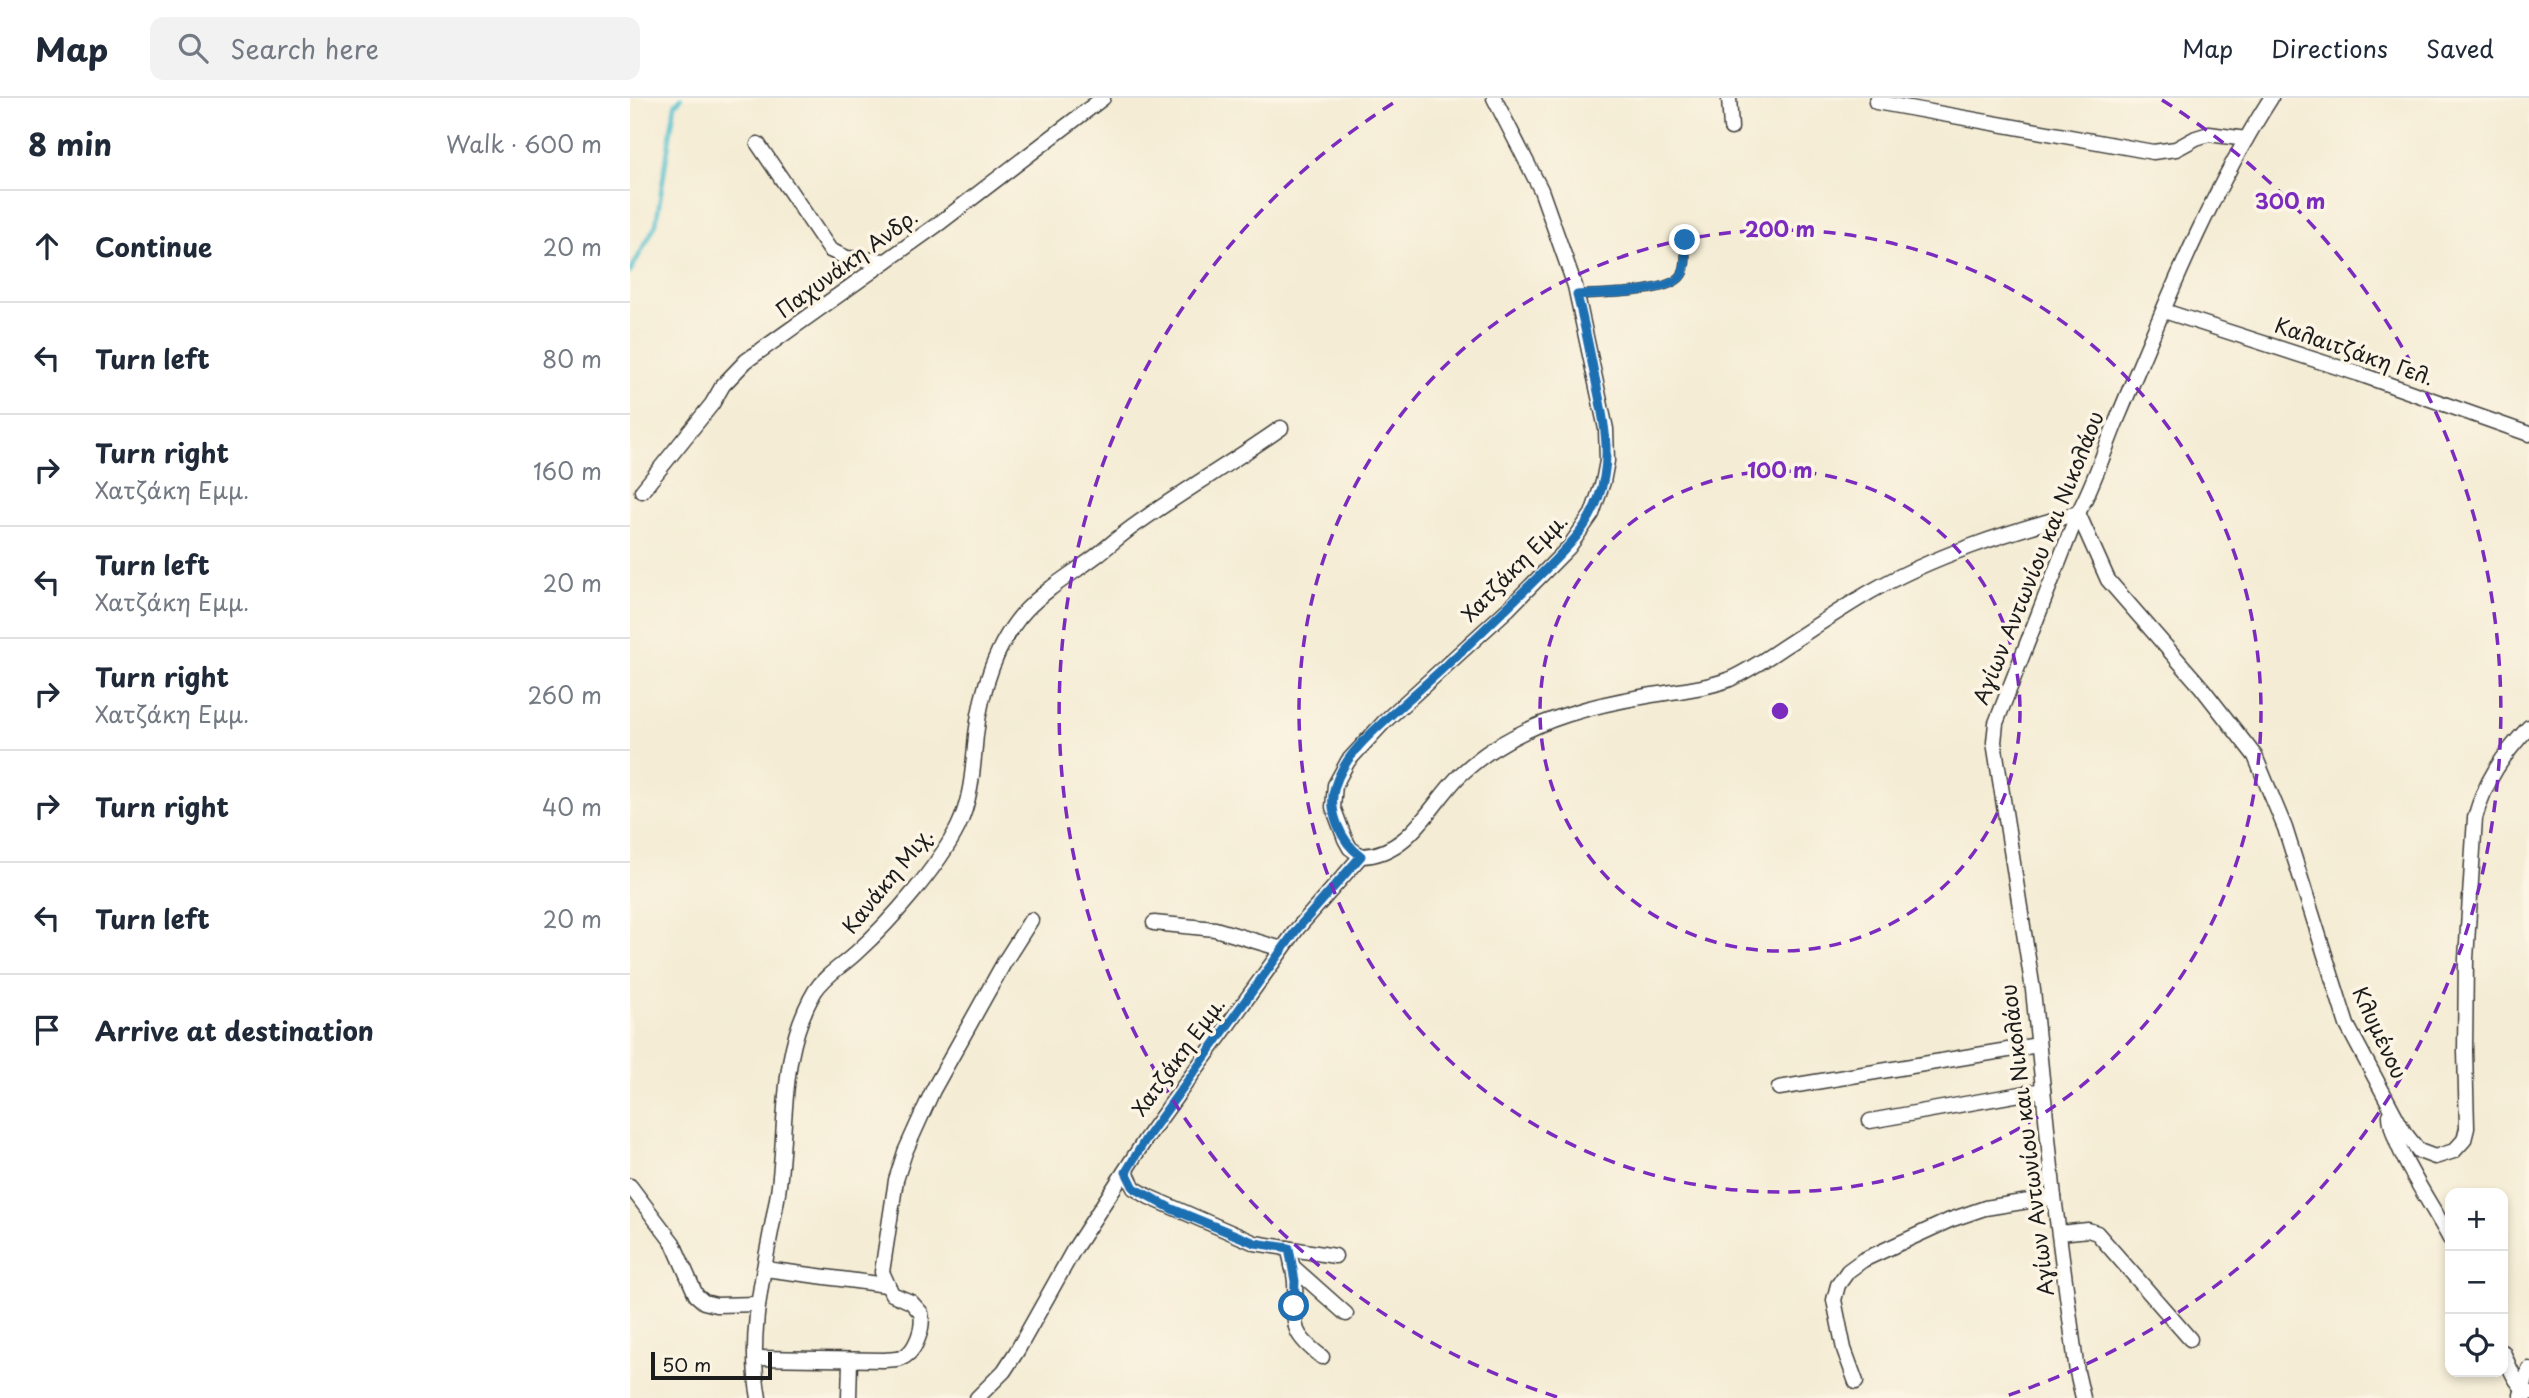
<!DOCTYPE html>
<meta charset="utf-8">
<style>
:root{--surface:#fff;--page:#f2f2f3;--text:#1f2937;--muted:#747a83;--line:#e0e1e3}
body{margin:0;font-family:"Playpen Sans",sans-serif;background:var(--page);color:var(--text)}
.controls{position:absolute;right:21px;bottom:21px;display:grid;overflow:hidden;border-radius:14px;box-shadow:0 4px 10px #0003}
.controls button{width:63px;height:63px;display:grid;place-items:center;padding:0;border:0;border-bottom:2px solid var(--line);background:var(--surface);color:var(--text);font:35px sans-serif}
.scale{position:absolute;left:21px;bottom:18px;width:121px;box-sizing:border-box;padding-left:7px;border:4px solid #1c1c1c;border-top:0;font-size:19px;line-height:24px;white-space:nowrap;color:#1c1c1c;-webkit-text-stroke:5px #fcf5e5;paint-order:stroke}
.stop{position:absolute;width:21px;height:21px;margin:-16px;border:5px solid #1f6fb2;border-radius:50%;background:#fff}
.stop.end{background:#1f6fb2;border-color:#fff;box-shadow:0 2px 7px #0008}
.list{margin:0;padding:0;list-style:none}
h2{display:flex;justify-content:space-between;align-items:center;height:91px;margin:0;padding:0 28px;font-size:30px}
h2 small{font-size:23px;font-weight:400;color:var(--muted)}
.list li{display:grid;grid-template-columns:46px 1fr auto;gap:21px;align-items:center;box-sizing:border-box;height:112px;padding:0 28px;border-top:2px solid var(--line)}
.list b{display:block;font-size:26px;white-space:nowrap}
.list p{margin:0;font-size:23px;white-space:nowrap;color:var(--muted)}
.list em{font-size:23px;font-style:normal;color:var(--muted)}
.icon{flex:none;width:38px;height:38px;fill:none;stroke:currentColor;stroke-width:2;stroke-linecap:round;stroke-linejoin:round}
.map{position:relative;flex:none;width:1899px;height:1300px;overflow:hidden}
header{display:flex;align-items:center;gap:42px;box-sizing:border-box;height:98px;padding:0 35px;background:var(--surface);border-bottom:2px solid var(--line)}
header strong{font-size:33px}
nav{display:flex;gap:38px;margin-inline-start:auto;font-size:24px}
.search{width:490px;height:63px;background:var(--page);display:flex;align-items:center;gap:18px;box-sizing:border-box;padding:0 24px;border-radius:14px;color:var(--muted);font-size:26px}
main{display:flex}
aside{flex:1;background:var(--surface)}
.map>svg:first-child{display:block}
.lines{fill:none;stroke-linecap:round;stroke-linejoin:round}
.stream{stroke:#55c0cf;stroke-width:4.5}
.service-casing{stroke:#3c3b38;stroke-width:10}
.minor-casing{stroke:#3c3b38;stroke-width:17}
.service{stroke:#fff;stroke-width:7}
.minor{stroke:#fff;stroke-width:14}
.route{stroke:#1f6fb2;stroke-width:9}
.ring{fill:none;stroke:#7b2cbf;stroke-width:3.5;stroke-dasharray:12 9}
.labels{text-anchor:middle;stroke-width:7;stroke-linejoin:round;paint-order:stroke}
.street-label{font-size:21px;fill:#1c1c1c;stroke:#fcf5e5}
.centre{fill:#7b2cbf;stroke:#fcf5e5;stroke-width:3.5}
.ring-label{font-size:21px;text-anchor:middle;font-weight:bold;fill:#7b2cbf;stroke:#fcf5e5;stroke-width:7;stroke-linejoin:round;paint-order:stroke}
</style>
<header>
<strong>Map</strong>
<div class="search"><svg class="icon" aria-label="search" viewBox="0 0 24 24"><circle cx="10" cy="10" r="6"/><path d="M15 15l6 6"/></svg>Search here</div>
<nav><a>Map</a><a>Directions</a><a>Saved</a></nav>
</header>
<main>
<aside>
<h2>8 min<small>Walk · 600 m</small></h2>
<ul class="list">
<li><svg class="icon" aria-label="ahead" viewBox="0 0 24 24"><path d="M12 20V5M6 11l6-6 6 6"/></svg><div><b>Continue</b></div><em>20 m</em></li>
<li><svg class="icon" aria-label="left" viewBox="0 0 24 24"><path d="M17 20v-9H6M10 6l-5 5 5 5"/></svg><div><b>Turn left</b></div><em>80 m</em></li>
<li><svg class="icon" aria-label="right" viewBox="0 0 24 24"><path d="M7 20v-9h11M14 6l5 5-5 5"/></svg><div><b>Turn right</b><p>Χατζάκη Εμμ.</p></div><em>160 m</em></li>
<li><svg class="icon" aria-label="left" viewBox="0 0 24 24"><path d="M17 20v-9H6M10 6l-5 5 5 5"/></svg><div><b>Turn left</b><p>Χατζάκη Εμμ.</p></div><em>20 m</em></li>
<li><svg class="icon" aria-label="right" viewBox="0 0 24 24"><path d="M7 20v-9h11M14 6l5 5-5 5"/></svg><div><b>Turn right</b><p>Χατζάκη Εμμ.</p></div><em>260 m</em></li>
<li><svg class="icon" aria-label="right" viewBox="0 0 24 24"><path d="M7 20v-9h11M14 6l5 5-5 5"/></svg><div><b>Turn right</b></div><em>40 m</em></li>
<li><svg class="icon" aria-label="left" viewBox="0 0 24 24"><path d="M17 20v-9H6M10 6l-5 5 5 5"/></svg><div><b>Turn left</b></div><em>20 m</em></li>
<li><svg class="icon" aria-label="arrive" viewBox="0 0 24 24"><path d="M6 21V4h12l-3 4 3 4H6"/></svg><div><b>Arrive at destination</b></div></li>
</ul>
</aside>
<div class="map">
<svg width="1899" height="1300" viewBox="0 0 1899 1300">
<rect width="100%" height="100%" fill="#fcf5e5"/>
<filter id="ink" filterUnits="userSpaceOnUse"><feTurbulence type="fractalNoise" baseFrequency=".0143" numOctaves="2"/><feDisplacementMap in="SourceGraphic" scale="14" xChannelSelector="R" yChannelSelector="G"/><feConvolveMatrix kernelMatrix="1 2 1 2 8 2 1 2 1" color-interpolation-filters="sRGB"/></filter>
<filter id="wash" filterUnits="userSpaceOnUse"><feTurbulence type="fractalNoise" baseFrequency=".00686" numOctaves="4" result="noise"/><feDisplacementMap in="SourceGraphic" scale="28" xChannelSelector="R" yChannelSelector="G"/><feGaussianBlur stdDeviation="1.57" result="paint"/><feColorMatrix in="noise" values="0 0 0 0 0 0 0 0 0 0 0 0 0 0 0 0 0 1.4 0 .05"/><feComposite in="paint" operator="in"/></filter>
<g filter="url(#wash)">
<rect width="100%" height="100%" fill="#f4ecd4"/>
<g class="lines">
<polyline class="stream" points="0,174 26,126 45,7 51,0"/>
</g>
</g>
<g filter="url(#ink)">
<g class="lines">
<defs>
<path id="service" d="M947,197C970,195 1034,196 1050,179C1058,171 1055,152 1055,142"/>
<g id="minor">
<path d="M864,0L911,92L945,188L976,331L977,363L973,384L962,416L939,449L878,511L754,624L718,663L705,687L703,709L715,741L720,750L731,758C779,757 800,707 830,677C840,668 852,658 863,651C910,621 962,607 1017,598C1044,593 1075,591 1100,581C1120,572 1137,560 1155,548C1183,530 1211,511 1240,494C1303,458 1378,434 1448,415"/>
<polyline points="1099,0 1101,30"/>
<polyline points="1246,4 1523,54 1546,51 1566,40 1579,36 1616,41"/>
<polyline points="128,46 200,152 217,160 256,163"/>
<polyline points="1534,213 1729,276 1899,336"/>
<polyline points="12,393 82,306 93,287 116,263 311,124 473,0"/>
<path d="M1448,415L1478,482L1572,590L1625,658L1655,730L1717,927L1774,1034L1789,1053L1805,1059L1824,1053L1834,1042L1837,1030L1835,953L1836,861L1845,720C1855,683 1873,657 1899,629"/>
<polyline points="524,825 585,831 652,851"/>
<polyline points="1149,990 1408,947"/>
<path d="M1760,1017C1761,1050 1804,1109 1820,1141"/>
<polyline points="1240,1023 1413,992"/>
<polyline points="496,1074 504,1090 519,1099 625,1145 705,1158"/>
<polyline points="0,1088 43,1145 66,1197 74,1204 86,1207 128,1206"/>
<polyline points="1430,1135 1458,1132 1467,1135 1560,1241"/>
<path d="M658,1150C661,1161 664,1173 665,1184C667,1225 655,1231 692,1259"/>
<polyline points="662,1168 716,1216"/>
<polyline points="135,1171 256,1187"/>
<path d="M1873,1254C1879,1268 1885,1286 1899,1295"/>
<path d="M126,1260L254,1262C259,1261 266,1262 271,1260C286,1255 294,1229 291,1215L281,1204L262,1196L252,1174L266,1082L275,1054L303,992L375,863L401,822"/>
<polyline points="1226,1284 1214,1251 1204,1202 1208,1187 1218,1173 1233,1162 1320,1122 1355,1110 1424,1099"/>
<polyline points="1891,1297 1899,1271"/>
<path d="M129,1300C116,1232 137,1162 148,1095C158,1027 148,955 185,893C196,876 214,867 228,853C261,823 308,769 328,729C342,700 343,668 346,637C351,593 366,544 396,512C417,490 442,476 466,458C480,447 493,435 508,425C555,392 604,363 651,330"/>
<polyline points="219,1300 220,1263"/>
<polyline points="347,1300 374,1273 387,1253 443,1153 515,1042 667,831 731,758"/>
<path d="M1453,1300L1447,1274L1424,1099L1403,892L1364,644L1366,625L1448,415C1465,384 1475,350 1489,317C1534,210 1578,98 1641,0"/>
</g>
</defs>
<use href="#service" class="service-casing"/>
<use href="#minor" class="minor-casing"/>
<use href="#service" class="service"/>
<use href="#minor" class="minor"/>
</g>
</g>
<g class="lines" filter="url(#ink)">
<path class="route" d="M664,1208L665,1183L659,1150L625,1145L542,1111L504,1090L496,1074L515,1042L667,831L731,758C711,744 697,712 705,688C716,652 753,625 780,600C827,559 871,516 915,472C938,448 956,433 968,401C984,359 973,317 964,275C959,249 954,223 947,197C970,195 1034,196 1050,179C1058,171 1055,152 1055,142"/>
</g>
<g class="ring">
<circle cx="1150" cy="613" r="240"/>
<circle cx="1150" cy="613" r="481"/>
<path d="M927 1299A721 721 0 0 1 768 2M1532 2A721 721 0 0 1 1373 1299"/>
</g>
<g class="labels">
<g class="street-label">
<text transform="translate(217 166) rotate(-36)" y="7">Παχυνάκη Ανδρ.</text>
<text transform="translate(1724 254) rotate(19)" y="7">Καλαιτζάκη Γελ.</text>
<text transform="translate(1409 460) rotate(-68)" y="7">Αγίων Αντωνίου και Νικολάου</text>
<text transform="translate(885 470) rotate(-46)" y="7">Χατζάκη Εμμ.</text>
<text transform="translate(258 783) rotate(-51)" y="7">Κανάκη Μιχ.</text>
<text transform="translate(1749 935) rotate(65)" y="7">Κλυμένου</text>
<text transform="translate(549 959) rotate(-54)" y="7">Χατζάκη Εμμ.</text>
<text transform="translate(1398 1042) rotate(-97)" y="7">Αγίων Αντωνίου και Νικολάου</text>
</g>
</g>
<circle cx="1150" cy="613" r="10" class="centre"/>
<g class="ring-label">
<text x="1660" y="111">300 m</text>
<text x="1150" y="139">200 m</text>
<text x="1150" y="380">100 m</text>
</g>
</svg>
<div class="controls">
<button>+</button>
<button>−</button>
<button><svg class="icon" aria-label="locate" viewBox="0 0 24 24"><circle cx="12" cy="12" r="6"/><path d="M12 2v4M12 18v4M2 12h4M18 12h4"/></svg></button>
</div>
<div class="scale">50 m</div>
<div class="stop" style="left:664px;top:1208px"></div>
<div class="stop end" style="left:1055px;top:142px"></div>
</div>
</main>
